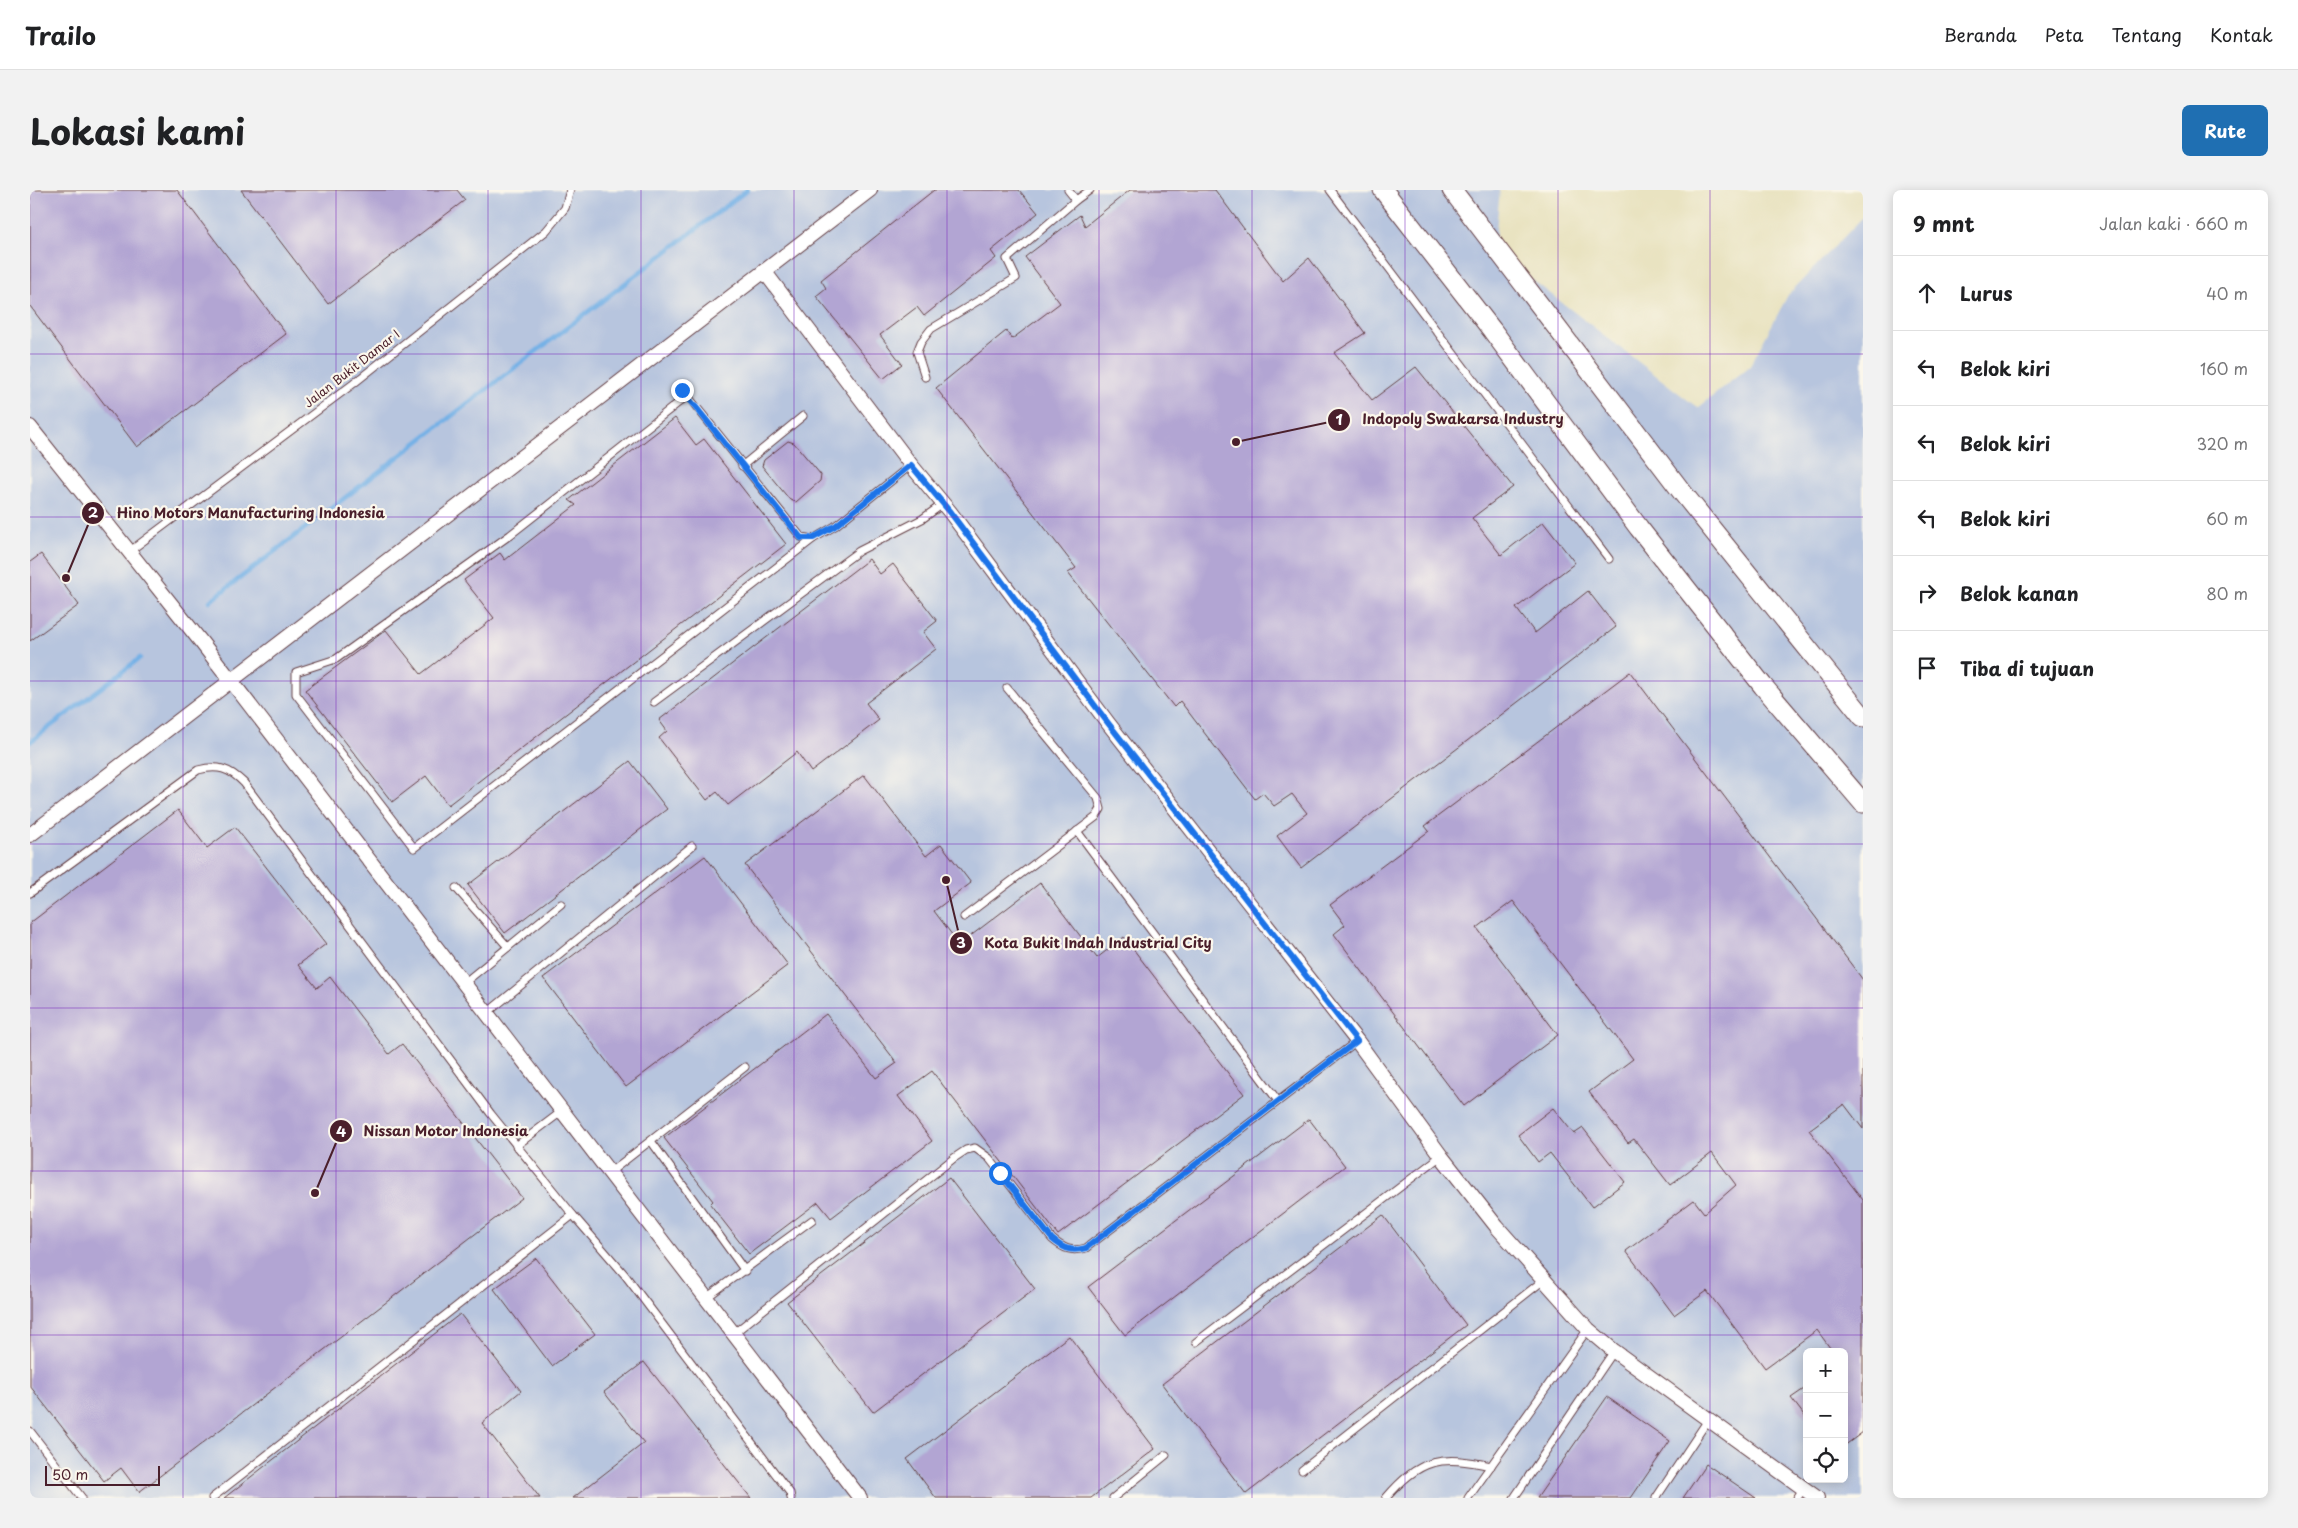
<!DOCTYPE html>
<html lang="id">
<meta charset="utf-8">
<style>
:root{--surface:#fff;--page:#f2f2f2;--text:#202124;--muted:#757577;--line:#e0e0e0;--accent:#1f6fb2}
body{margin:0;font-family:"Playpen Sans",sans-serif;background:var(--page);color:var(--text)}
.controls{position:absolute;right:15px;bottom:15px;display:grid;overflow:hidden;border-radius:8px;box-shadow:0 2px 12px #0003}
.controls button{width:45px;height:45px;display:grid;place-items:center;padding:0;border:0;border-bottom:1px solid var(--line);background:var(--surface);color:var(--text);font:25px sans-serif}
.scale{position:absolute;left:15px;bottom:12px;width:115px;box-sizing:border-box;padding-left:5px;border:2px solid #4a1f2b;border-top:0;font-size:14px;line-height:18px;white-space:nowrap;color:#4a1f2b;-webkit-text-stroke:4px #fbf7ec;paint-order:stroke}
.stop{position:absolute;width:15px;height:15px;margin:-11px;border:4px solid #1a73e8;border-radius:50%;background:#fff}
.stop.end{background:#1a73e8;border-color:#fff;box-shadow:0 1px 5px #0008}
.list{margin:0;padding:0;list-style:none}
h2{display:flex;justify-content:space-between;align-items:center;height:65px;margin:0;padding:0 20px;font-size:21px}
h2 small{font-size:16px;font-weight:400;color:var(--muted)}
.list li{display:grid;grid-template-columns:32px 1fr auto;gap:15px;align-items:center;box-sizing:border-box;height:75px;padding:0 20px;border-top:1px solid var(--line)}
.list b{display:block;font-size:19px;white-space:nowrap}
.list em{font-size:16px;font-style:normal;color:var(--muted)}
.icon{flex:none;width:28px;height:28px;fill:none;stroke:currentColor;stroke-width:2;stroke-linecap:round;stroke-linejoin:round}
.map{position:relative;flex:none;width:1833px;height:1308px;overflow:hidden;border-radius:8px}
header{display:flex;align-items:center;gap:30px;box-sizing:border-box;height:70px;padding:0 25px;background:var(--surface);border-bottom:1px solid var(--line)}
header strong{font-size:24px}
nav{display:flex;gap:28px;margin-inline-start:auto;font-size:18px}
.intro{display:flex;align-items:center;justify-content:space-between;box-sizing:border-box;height:120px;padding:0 30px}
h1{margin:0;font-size:35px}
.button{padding:12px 22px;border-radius:8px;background:var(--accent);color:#fff;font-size:18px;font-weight:700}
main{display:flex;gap:30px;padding:0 30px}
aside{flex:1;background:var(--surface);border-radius:8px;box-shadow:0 2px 12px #0003}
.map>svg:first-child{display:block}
.industrial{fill:#b7c5de;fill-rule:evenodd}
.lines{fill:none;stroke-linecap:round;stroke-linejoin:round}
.stream{stroke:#74b1e6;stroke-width:4.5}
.building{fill:#b2a5d3}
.lane-casing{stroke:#623c42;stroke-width:9}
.street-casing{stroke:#623c42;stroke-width:16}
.secondary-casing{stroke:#623c42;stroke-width:21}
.lane{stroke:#fff;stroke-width:7}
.street{stroke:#fff;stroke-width:14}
.secondary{stroke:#fff;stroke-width:19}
.route{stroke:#1a73e8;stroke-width:6}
.grid{fill:none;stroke:#7b2cbf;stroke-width:1;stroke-opacity:0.55}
.labels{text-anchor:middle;stroke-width:4.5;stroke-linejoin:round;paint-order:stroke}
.street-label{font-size:12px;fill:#4a1f2b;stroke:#fbf7ec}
.leader{fill:none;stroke:#4a1f2b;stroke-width:2}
.callout-dot{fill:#4a1f2b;stroke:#fbf7ec;stroke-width:2}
.mark-label{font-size:15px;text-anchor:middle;font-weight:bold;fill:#fff}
.callout-label{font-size:14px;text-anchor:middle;font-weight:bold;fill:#4a1f2b;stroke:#fbf7ec;stroke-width:4.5;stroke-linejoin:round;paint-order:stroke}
</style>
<header>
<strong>Trailo</strong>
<nav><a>Beranda</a><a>Peta</a><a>Tentang</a><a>Kontak</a></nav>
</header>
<div class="intro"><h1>Lokasi kami</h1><a class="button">Rute</a></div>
<main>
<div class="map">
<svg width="1833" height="1308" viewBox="0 0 1833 1308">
<rect width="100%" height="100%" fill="#fbf7ec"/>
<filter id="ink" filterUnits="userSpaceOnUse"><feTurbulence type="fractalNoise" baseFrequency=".02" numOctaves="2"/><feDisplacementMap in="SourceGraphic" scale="10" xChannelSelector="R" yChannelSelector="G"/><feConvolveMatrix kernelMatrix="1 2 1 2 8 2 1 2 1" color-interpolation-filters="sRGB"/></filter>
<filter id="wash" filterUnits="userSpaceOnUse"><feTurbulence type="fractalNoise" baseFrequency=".0096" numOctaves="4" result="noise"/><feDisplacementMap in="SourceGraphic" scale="20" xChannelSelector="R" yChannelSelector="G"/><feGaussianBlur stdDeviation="1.12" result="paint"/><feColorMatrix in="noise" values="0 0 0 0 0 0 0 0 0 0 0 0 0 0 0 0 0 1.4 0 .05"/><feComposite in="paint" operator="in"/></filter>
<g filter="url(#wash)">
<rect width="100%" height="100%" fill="#e9e3c1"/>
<path class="industrial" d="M0,0H1470L1464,60L1668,218L1720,176L1758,105L1833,27V1308H0ZM1777,1162H1814V1289H1777Z"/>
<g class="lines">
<g class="stream">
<polyline points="180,411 717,0"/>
<polyline points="0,552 110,468"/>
</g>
</g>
<g id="blocks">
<g class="building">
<polygon points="0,0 147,0 256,144 107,257 0,116"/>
<polygon points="211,0 427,0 435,10 298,114"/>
<polygon points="904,0 989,0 1008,23 961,61 966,68 894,126 887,117 850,145 872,174 853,189 786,106 796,98 791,90"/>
<polygon points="1100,0 1185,0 1253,91 1279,68 1335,143 1304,163 1342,210 1386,177 1483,297 1442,328 1471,365 1513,332 1545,373 1486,418 1505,443 1558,401 1586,437 1271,678 1247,646 1277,623 1262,604 1244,616 1233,603 1225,609 1150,511 1144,517 1038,383 1046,378 906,198 976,141 982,149 1030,113 995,67 1050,25 1055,36"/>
<polygon points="645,228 666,255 674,249 756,354 418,615 396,586 362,612 275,500 356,440 391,484 464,428 434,390 470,363 475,370 546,315 539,310"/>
<polygon points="758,251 764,253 791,285 790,291 766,312 760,310 732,276 734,270"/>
<polygon points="11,364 49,415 0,451 0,372"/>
<polygon points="839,369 850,384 863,374 907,431 893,442 906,459 836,513 849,530 781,582 767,562 698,615 687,602 677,610 629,548 637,541 629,530"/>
<polygon points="1600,482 1833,790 1833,939 1814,914 1779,940 1833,1010 1833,1242 1814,1256 1814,1162 1803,1162 1787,1140 1735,1178 1677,1101 1644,1125 1596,1061 1664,1010 1674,1023 1706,995 1682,963 1640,995 1604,949 1598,953 1559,902 1603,869 1483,711 1447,738 1528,845 1434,916 1304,744 1315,735 1300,715 1399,641 1395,636"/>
<polygon points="600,571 637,619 475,743 438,695"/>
<polygon points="834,585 896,666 911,654 941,693 904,721 923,746 927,742 934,751 1010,693 1067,768 1094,747 1214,904 1028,1045 902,881 868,906 902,951 801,1028 788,1012 719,1064 680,1014 683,1011 634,948 796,824 846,888 867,873 715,675"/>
<polygon points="148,620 177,658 205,637 296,754 268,775 287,798 300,787 359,864 372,854 492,1008 109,1302 91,1278 74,1291 0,1196 0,733"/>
<polygon points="675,666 758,775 596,897 513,788"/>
<polygon points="1523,918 1544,944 1553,938 1595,992 1562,1017 1520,963 1508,972 1488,945"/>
<polygon points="1279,929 1315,976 1095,1145 1058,1097"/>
<polygon points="919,988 1005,1099 843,1222 757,1112"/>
<polygon points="1353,1025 1436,1135 1216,1304 1132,1194"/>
<polygon points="506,1068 565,1144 522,1176 464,1099"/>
<polygon points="430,1124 491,1201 452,1233 510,1308 194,1308"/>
<polygon points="1039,1146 1125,1259 1061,1308 906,1308 877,1269"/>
<polygon points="614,1172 694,1274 721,1308 543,1308 614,1253 574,1202"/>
<polygon points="1777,1197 1777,1229 1761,1208"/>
<polygon points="1577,1207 1640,1251 1601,1308 1507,1308"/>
<polygon points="1676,1274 1726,1308 1653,1308"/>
</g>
</g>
</g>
<g filter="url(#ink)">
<use href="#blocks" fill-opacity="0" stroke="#623c42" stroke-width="1"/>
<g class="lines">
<defs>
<g id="lane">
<polyline points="1038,0 1046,10 1060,0"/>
<polyline points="1300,0 1579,369"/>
<polyline points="895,187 887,162 891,152 901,139 986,88 977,69 1046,10"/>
<polyline points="652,199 771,347 783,349 805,336 881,275"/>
<polyline points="657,206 480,345 306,469 266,482 266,504 384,658 783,349"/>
<polyline points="712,276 773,226"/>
<polyline points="100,361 323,194 516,41 535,18 540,0"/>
<polyline points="624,512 829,361 892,329 913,314"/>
<polyline points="1047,641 1248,911"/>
<polyline points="426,698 478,757"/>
<path d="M0,703L168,580C188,575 199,578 214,593L461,924L543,1025L595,1085L760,1303L761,1308"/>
<polyline points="934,727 1066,627 1071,619 1068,608 977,498"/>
<polyline points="434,793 531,714"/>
<polyline points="457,823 662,656"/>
<polyline points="621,951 715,1081"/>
<polyline points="486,956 531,922"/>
<polyline points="579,983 715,877"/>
<polyline points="676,1108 782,1030"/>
<path d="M703,1144L924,968L936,960L945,958L959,968L1022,1049C1034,1059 1041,1062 1056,1058L1327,851"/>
<polyline points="1166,1152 1411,966"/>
<polyline points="0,1241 52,1308"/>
<polyline points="1272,1280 1515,1089"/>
<polyline points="182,1308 543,1025"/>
<polyline points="1083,1308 1136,1265"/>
<path d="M1356,1308C1390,1268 1411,1265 1461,1276"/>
<polyline points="1438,1308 1558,1139"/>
<polyline points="1484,1308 1584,1161"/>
<polyline points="1626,1308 1678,1230"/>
<polyline points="1767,1308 1773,1299"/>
</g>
<g id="street">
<polyline points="734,81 881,275 920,322 1078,533 1327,851 1411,966 1467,1037 1558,1139 1584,1161 1787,1308"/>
<polyline points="0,237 172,453 830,1308"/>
<polyline points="0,645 840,0"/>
</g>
<g id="secondary">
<polyline points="1353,0 1462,140 1609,338 1733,496 1833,613"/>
<polyline points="1422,0 1652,302 1833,527"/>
</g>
</defs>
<use href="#lane" class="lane-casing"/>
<use href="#street" class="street-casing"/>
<use href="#secondary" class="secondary-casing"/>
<use href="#lane" class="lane"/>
<use href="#street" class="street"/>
<use href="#secondary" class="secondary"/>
</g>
</g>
<g class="lines" filter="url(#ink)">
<path class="route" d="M652,200L771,348H783L805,336L881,275L920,322L1078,533L1327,851L1056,1058C1041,1062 1034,1059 1022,1049L970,983"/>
</g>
<path class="grid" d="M153,0V1308M306,0V1308M458,0V1308M611,0V1308M764,0V1308M917,0V1308M1069,0V1308M1222,0V1308M1375,0V1308M1528,0V1308M1680,0V1308M0,164H1833M0,327H1833M0,491H1833M0,654H1833M0,818H1833M0,981H1833M0,1145H1833"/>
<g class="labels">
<g class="street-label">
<text transform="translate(322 179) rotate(-38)" y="4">Jalan Bukit Damar I</text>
</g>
</g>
<path class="leader" d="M1206 252L1309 230M36 388L63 323M916 690L931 753M285 1003L311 941"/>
<g class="callout-dot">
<circle cx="1206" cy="252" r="5"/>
<circle cx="36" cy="388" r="5"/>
<circle cx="916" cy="690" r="5"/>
<circle cx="285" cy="1003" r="5"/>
<circle cx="1309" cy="230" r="12"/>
<circle cx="63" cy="323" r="12"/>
<circle cx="931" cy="753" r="12"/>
<circle cx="311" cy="941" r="12"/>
</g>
<g class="mark-label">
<text x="1309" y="235">1</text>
<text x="63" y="328">2</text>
<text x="931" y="758">3</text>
<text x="311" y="947">4</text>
</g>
<g class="callout-label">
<text x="1433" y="234">Indopoly Swakarsa Industry</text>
<text x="221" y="328">Hino Motors Manufacturing Indonesia</text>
<text x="1068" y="758">Kota Bukit Indah Industrial City</text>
<text x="416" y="946">Nissan Motor Indonesia</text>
</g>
</svg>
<div class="controls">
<button>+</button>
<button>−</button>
<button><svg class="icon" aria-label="locate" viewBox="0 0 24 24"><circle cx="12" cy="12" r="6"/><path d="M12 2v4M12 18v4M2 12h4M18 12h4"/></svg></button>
</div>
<div class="scale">50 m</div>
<div class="stop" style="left:970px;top:983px"></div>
<div class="stop end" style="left:652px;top:200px"></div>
</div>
<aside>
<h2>9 mnt<small>Jalan kaki · 660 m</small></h2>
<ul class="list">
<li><svg class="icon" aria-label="ahead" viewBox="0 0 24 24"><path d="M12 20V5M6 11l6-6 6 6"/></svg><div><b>Lurus</b></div><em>40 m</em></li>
<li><svg class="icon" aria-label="left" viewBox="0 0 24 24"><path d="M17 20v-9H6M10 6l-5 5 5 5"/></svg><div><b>Belok kiri</b></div><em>160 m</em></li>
<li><svg class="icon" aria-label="left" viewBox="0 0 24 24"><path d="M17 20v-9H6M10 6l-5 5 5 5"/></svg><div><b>Belok kiri</b></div><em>320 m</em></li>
<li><svg class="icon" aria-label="left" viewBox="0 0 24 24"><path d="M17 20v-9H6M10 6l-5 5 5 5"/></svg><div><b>Belok kiri</b></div><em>60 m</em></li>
<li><svg class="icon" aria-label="right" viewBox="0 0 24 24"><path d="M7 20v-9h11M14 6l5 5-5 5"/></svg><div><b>Belok kanan</b></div><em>80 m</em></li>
<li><svg class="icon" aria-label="arrive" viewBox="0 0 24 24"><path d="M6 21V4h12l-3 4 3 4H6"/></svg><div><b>Tiba di tujuan</b></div></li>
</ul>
</aside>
</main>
